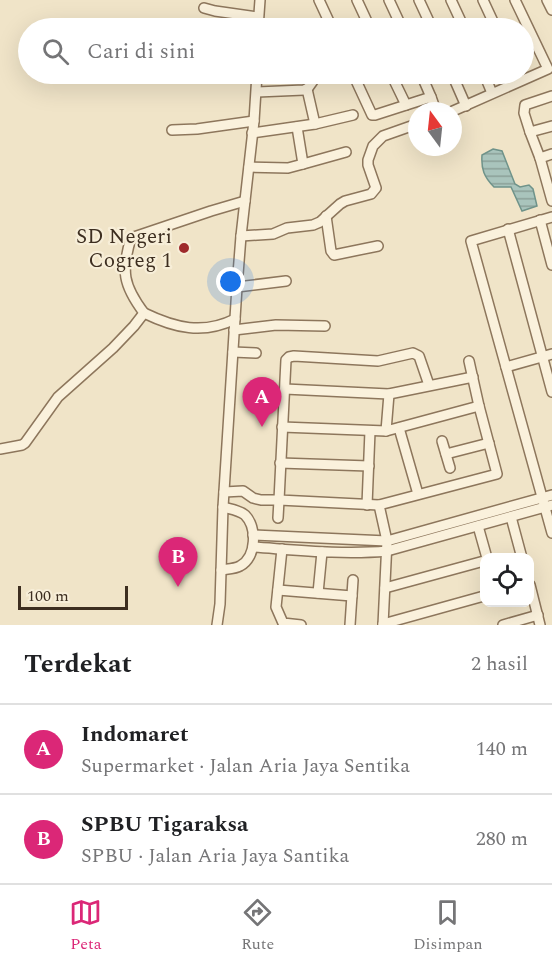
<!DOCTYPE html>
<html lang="id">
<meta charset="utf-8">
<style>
:root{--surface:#fff;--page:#f6f6f6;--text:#202124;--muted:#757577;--line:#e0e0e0;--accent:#db2777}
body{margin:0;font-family:Spectral,serif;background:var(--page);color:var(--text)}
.controls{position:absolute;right:18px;bottom:18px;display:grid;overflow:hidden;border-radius:12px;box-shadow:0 6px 24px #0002}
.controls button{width:54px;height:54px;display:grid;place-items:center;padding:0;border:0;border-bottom:2px solid var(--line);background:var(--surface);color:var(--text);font:30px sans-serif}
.compass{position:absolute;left:408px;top:102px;width:54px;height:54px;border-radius:50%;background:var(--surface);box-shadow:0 6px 24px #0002;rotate:345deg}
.scale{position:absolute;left:18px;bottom:15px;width:110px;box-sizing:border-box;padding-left:6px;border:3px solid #3d2e20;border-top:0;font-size:16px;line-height:21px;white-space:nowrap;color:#3d2e20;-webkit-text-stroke:4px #f7eed8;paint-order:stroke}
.you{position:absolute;left:231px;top:282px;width:21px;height:21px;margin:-15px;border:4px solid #fff;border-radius:50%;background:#1a73e8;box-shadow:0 0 0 9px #1a73e833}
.badge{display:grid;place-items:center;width:39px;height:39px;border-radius:50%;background:var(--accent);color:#fff;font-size:20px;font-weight:700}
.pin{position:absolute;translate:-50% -50px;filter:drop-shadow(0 2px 3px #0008)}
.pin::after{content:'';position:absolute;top:32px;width:21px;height:18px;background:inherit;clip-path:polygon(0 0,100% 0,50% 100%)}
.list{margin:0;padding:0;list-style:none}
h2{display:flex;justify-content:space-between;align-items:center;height:78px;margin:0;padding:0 24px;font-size:26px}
h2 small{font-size:20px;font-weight:400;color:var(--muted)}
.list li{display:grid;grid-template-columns:39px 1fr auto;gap:18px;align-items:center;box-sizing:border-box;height:90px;padding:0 24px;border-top:2px solid var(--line)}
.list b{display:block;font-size:22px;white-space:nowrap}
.list p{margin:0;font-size:20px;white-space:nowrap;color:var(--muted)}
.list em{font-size:20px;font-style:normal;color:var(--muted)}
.icon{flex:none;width:33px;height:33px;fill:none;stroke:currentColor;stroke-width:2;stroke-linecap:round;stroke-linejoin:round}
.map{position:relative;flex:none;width:552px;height:625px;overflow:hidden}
.search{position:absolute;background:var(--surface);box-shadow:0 6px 24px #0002;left:18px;right:18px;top:18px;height:66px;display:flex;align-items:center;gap:15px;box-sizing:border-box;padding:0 21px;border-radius:33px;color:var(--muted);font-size:22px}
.sheet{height:258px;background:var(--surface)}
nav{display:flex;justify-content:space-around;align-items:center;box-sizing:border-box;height:84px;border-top:2px solid var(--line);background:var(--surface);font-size:16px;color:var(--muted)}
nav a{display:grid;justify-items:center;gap:3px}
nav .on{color:var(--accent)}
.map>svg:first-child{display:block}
.water{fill:url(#water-rules);stroke:#6f938a;stroke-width:1.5}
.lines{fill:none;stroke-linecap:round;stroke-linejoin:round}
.minor-casing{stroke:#8d765c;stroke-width:12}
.minor{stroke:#faf1dc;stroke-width:9}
.poi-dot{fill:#9e2a2b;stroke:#f7eed8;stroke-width:2}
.labels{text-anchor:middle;stroke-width:4.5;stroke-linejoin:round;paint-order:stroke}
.poi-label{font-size:21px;fill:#3d2e20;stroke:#f7eed8;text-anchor:end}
</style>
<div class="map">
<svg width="552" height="625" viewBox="0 0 552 625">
<defs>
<pattern id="water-rules" width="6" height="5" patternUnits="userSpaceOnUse" patternTransform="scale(1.5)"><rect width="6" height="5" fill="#a9c4bc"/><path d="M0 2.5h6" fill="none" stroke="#8ba098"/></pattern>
</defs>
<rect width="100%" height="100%" fill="#f0e4c8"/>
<path class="water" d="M493,149L502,151L515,184L520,187L529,185L533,189L537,206L522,211L511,187H494C484,177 481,169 482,155Z"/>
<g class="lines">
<defs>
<g id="minor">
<polyline points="319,0 332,28"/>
<polyline points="357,0 370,28"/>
<polyline points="389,0 402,28"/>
<polyline points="419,0 432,28"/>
<polyline points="451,0 464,28"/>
<polyline points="483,0 496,28"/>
<polyline points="547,0 552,10"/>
<polyline points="204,8 215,11 258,17"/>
<polyline points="258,28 260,0"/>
<polyline points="353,74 372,115 375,115 431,97"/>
<polyline points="391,74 406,105"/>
<polyline points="421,74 431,97 436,111"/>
<polyline points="452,74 466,106"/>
<polyline points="484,74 492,93"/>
<polyline points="257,92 304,90 308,88 313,81"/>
<polyline points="453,111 548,69 515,0"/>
<polyline points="315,124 353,115"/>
<polyline points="552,126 530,132 540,158 552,201"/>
<polyline points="297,127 303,164 346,152"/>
<polyline points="172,130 197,129 254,121"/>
<polyline points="530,132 524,113 525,105 552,96"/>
<polyline points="252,133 315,124 307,89"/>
<polyline points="540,158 552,154"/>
<polyline points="249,167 288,168 303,164"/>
<polyline points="326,216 331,251 334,255 378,246"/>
<polyline points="552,217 471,241 552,533"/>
<polyline points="540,220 552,265"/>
<polyline points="508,229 552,392"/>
<polyline points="241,236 273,234 287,228 313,225 320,222 340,204 345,201 371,194 376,188 368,165 368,160 373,146 383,136 417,124"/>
<polyline points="237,287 286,281"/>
<path d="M144,313C175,328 203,335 235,319"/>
<polyline points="234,330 276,325 325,326"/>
<polyline points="233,352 256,353"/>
<polyline points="506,367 552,354"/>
<polyline points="285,389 389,394 473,377"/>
<polyline points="282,427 386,431 479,406"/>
<polyline points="399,428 418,494"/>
<polyline points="386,431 389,394"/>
<polyline points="442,441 450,468"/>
<path d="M0,449L22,445L25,443L58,397L113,348L134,326L144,313C123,285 121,271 131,238L211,211L245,201"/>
<polyline points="446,454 489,443"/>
<polyline points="280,463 369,466"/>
<polyline points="224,492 243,491 253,498 261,500 279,500 278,518"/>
<polyline points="367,505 370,431"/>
<polyline points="379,505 279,500 286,360 289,357 294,356 378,361 413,353 419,356 429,385"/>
<polyline points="511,517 522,558"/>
<polyline points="478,526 487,558"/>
<polyline points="253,535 387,541 552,495"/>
<path d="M253,547C297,550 343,555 387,551L552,505"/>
<polyline points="282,549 276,607 283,623 301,625"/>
<path d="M221,570C226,569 235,569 240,566C257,557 257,527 245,515C239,510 230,509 223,507"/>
<polyline points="530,585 540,625"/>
<polyline points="385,588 484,561"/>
<polyline points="278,590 352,596"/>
<polyline points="318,593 322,552"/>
<polyline points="383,624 484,596"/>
<polyline points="217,625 220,604 223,507 237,287 241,236 254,121 257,74"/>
<polyline points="350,625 353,580"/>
<polyline points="383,625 387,541 379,505 497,474 479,406 469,361"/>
<polyline points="503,625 538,615"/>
</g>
</defs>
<use href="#minor" class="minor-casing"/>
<use href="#minor" class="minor"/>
</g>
<circle class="poi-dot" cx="184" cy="248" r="6"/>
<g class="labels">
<g class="poi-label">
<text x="172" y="243">SD Negeri<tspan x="172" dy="24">Cogreg 1</tspan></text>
</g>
</g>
</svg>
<div class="controls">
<button><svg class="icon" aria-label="locate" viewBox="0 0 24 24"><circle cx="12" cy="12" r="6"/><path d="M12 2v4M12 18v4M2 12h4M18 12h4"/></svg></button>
</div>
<svg class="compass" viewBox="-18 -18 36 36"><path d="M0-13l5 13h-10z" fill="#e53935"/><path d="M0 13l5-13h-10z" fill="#757577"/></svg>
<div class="scale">100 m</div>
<div class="you"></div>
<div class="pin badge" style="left:262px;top:427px">A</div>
<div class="pin badge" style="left:178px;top:587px">B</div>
<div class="search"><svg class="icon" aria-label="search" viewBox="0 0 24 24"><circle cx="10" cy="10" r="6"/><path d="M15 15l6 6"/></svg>Cari di sini</div>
</div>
<section class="sheet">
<h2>Terdekat<small>2 hasil</small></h2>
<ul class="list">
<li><span class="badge">A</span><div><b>Indomaret</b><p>Supermarket · Jalan Aria Jaya Sentika</p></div><em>140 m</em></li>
<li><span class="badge">B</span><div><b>SPBU Tigaraksa</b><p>SPBU · Jalan Aria Jaya Santika</p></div><em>280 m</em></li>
</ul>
</section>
<nav>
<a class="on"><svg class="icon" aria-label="map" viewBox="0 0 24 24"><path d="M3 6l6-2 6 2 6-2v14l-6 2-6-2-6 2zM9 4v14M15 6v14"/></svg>Peta</a>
<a><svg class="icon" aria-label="directions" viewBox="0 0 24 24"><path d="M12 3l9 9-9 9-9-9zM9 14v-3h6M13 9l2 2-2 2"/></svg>Rute</a>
<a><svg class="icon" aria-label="saved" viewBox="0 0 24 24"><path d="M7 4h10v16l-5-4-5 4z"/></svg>Disimpan</a>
</nav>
